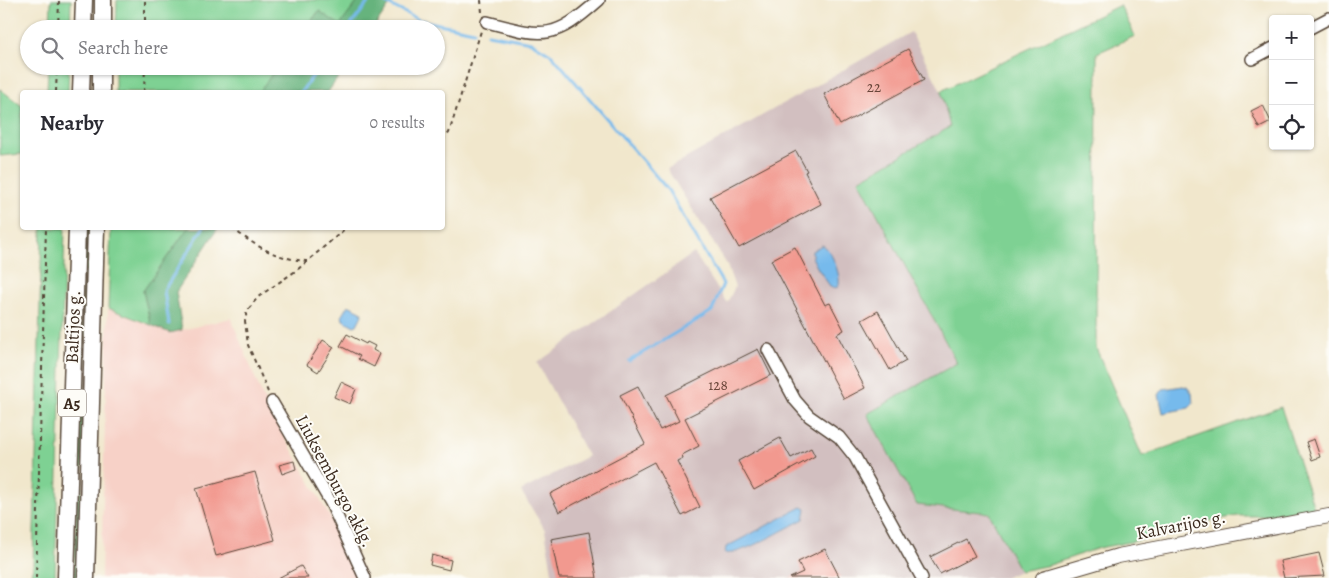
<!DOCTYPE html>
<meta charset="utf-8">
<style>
:root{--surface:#fff;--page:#f2f2f3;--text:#2b2b33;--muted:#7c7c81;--line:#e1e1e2}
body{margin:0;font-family:Alegreya,serif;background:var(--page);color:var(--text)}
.controls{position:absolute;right:15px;top:15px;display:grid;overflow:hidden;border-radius:5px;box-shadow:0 1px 4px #0004}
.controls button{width:45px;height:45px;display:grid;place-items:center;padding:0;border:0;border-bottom:1px solid var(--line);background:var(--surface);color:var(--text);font:25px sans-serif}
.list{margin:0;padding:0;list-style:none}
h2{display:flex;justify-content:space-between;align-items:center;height:65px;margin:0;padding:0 20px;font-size:21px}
h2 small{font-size:16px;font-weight:400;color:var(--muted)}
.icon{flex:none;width:28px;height:28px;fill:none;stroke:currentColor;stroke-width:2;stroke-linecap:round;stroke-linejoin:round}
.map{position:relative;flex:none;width:1329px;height:578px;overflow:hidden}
.search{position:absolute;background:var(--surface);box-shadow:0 1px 4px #0004;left:20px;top:20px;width:425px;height:55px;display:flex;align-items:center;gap:12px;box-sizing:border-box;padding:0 18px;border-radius:28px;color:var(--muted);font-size:19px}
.panel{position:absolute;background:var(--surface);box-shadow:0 1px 4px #0004;left:20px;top:90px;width:425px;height:140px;border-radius:5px}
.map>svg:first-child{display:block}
.built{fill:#f7d1c7}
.industrial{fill:#d2bfc0}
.green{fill:#7ed193;stroke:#5c7e58}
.forest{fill:#66b37d;stroke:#506e4e}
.water{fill:#76baec;stroke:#587285}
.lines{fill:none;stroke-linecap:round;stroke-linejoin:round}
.stream{stroke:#76baec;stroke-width:3}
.building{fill:#f2998f}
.minor-casing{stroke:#564638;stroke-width:14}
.major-casing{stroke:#564638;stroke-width:16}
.highway-casing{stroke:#564638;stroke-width:19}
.path{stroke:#564638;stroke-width:2;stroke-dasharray:4 4;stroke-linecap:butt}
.minor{stroke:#fff;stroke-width:11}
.major{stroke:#fff;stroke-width:14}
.highway{stroke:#fff;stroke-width:16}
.labels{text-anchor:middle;stroke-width:4;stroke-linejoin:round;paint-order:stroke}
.number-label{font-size:15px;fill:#69463a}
.shield{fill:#fdfcf7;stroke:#75695f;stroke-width:1}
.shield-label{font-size:16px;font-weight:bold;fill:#3b2a1e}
.street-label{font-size:18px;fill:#3b2a1e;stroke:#fdfcf7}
</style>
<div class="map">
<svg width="1329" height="578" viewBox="0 0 1329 578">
<rect width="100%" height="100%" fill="#fdfcf7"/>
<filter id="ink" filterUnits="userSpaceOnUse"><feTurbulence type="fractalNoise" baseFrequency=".02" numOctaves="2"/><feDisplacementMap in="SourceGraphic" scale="10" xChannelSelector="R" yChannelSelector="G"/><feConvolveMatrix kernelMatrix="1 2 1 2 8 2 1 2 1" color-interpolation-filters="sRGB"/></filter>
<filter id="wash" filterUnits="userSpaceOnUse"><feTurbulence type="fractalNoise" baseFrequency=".0096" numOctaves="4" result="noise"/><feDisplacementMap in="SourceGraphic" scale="20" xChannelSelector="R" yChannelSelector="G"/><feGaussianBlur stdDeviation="1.12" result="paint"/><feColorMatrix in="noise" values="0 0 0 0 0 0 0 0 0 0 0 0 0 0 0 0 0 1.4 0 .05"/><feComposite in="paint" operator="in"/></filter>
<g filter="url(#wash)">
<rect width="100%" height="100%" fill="#f1e7cc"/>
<polygon class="built" points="108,308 170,333 231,318 265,402 339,533 357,578 101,578"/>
<polygon class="industrial" points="911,32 941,91 950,127 859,180 957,364 867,414 917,505 989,513 1020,571 1004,578 553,578 545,530 521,491 588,456 537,363 694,253 727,303 735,287 726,263 667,169"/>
<g class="green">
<polygon points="51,0 71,0 70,29 50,29"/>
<polygon points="117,0 359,0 340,26 319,11 305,29 116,29"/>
<polygon points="1120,5 1135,36 1097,53 1096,348 1142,456 1281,407 1314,508 1270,516 1238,516 1203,522 1172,534 1099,548 1050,565 1020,571 989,513 917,505 867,414 957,363 859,180 950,127 941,91"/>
<polygon points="48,66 69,66 68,92 47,92"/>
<polygon points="115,66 278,66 259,92 115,92"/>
<polygon points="0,89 22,106 22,154 0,156"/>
<polygon points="42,228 65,228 55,578 30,578 33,567"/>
<polygon points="85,228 89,228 79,578 74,578"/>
<polygon points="111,228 188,228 143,291 151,325 108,308"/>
</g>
<g class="forest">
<polygon points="359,0 393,0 373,29 305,29 319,11 340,25"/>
<polygon points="278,66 346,66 328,92 259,92"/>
<polygon points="188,228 218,228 176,292 182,330 170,333 151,325 143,291"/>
</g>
<g class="water">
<path d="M822,245C831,247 843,280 838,287L834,288L830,286L818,269L812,257V251Z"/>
<polygon points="348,305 361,311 362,315 357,325 354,326 343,320 342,315"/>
<polygon points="1183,386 1187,387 1192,393 1193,404 1189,408 1163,413 1159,395 1163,389"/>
<path d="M802,507L806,509L804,519C790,526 738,557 725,553L726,547Z"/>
</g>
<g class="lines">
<g class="stream">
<polyline points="380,0 419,20 474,31"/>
<polyline points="348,29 370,0"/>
<polyline points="488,34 531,42 552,55 668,190 723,284 712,311 629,361"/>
<polyline points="301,92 320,66"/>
<polyline points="169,324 164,290 203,228"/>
</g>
</g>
<g id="blocks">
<g class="building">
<polygon points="908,49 924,80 840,125 824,94"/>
<polygon points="1263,105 1271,122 1259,128 1251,111"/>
<polygon points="796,151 807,171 805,172 821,204 739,248 710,197"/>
<polygon points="795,247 825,305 830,303 844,330 837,334 865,388 844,399 771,260"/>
<polygon points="878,311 906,361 890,370 862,320"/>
<polygon points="347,334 366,344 367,342 375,346 373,350 380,354 374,367 358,359 360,356 340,346"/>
<polygon points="323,340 334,347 318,372 307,365"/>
<polygon points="758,349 771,375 685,418 699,446 682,455 683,458 677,461 700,507 682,516 654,462 559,512 550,494 645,444 620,395 638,386 660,430 679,421 666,395"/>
<polygon points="341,382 356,389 350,404 334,397"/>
<polygon points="780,438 791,458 811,448 815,456 754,490 738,461"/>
<polygon points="1314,439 1320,457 1312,460 1306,442"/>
<polygon points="294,461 296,469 282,474 279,465"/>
<polygon points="255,472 275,540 216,556 196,488"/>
<polygon points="589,532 597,578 559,578 551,539"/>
<polygon points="966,539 975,556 940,574 930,557"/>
<polygon points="825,549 840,578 790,578 803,572 798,562"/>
<polygon points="1319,553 1325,576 1284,578 1280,561"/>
<polygon points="432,555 451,560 449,570 430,565"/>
<polygon points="301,566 308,578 278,578"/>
</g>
</g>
</g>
<g filter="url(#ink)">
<use href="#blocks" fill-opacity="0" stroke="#564638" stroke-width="1"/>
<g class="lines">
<defs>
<g id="minor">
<path d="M487,22C544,37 553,41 599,0"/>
<polyline points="1310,28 1329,18"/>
<polyline points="1252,59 1273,48"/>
<polyline points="768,350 795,400 809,416 839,437 855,457 922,578"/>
<polyline points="272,402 331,503 365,578"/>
</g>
<polyline id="major" points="1043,578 1118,556 1329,516"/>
<g id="highway">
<polyline points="83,29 84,0"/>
<polyline points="103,29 103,0"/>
<polyline points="81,92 82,66"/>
<polyline points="101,92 101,66"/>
<polyline points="66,578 77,228"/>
<polyline points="86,578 96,228"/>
</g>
</defs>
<use href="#minor" class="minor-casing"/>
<use href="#major" class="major-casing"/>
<use href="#highway" class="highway-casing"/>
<g class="path">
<polyline points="481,0 482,13"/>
<polyline points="58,29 59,0"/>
<polyline points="145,29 145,0"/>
<polyline points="56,92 57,66"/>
<polyline points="144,92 145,66"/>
<polyline points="442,140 449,133 481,31"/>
<path d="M232,228C255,246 277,259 307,261"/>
<polyline points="268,392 248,345 245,321 247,311 258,297 297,270 346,228"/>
<polyline points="36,578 46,228"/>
</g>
<use href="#minor" class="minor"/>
<use href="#major" class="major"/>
<use href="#highway" class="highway"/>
</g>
</g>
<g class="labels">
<g class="number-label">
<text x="874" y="92">22</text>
<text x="718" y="390">128</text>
</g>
<rect class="shield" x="58" y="389.5" width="28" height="27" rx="4"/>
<g class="shield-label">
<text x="72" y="409">A5</text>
</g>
<g class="street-label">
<text transform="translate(73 327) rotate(-88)" y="6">Baltijos g.</text>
<text transform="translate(335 481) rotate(62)" y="6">Liuksemburgo aklg.</text>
<text transform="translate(1181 525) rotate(-11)" y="6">Kalvarijos g.</text>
</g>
</g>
</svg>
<div class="controls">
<button>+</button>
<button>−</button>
<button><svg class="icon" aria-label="locate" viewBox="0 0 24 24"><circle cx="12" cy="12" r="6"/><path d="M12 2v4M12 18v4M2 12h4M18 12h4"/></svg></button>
</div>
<div class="search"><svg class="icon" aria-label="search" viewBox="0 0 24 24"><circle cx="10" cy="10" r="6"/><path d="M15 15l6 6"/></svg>Search here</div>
<section class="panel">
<h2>Nearby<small>0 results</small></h2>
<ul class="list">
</ul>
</section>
</div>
